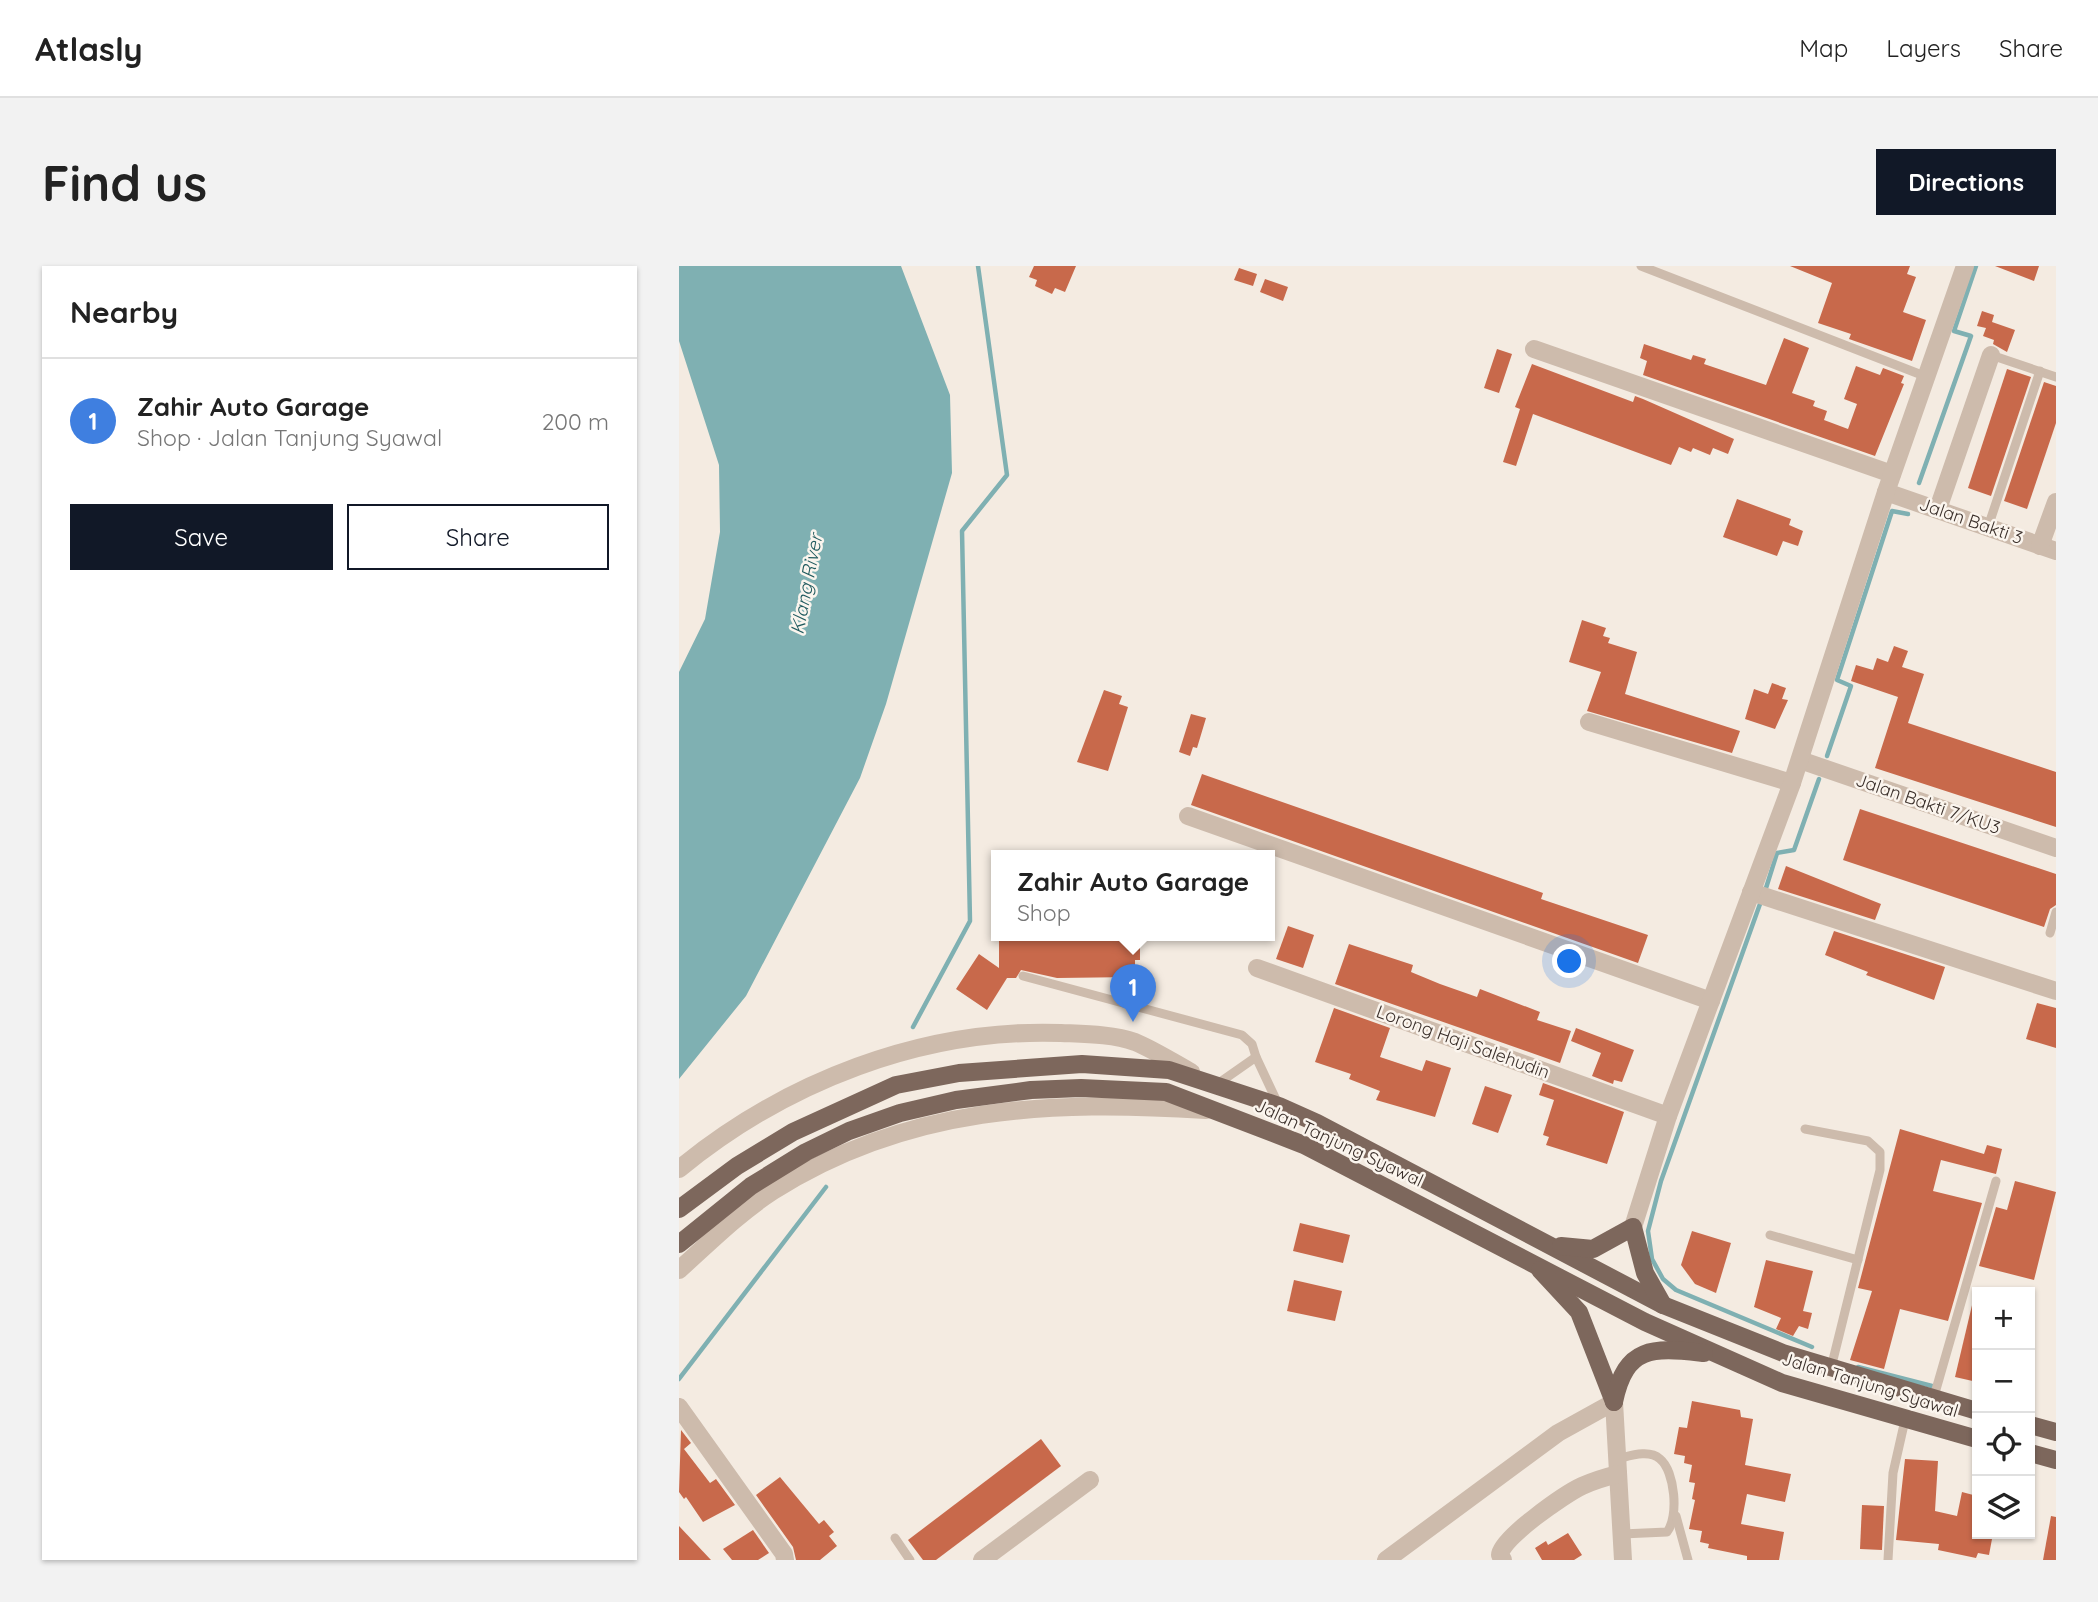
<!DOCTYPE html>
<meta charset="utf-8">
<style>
:root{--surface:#fff;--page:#f2f2f2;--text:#222;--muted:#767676;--line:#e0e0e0;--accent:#111827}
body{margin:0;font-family:Quicksand,sans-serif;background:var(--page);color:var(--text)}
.controls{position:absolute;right:21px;bottom:21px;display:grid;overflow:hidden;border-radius:0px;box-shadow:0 2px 5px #0004}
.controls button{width:63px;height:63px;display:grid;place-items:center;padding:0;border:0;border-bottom:2px solid var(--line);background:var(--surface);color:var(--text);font:35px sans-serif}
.you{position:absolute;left:891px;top:696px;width:24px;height:24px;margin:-18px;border:5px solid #fff;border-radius:50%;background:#1a73e8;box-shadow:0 0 0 10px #1a73e833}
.badge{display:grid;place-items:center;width:46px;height:46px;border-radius:50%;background:var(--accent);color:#fff;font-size:23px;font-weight:700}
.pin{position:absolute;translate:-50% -58px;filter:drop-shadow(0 2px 4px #0008)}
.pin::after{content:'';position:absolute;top:37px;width:24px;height:21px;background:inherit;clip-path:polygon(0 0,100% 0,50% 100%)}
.popup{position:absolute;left:312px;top:584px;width:284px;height:91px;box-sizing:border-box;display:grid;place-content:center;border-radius:0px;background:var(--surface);filter:drop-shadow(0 2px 5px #0005);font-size:23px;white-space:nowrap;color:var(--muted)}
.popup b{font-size:26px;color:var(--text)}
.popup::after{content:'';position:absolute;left:50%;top:100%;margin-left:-14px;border:14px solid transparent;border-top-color:var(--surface)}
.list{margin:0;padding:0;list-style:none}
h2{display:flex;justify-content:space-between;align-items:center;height:91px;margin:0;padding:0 28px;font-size:30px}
h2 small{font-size:23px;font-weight:400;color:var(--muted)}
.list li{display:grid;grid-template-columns:46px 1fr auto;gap:21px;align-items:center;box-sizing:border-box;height:126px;padding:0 28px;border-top:2px solid var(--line)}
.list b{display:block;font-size:26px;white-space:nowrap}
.list p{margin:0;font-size:23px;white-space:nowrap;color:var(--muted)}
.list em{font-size:23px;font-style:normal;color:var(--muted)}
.actions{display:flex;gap:14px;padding:21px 28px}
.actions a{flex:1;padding:16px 0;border:2px solid var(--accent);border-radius:0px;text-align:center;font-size:24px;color:var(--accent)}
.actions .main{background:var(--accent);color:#fff}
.icon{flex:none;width:38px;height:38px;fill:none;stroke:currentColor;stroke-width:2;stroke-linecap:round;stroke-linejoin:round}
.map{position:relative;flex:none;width:1377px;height:1294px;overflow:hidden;border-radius:0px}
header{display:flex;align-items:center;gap:42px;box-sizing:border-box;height:98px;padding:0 35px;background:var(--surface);border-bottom:2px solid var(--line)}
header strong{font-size:33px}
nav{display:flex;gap:38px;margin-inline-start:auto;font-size:24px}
.intro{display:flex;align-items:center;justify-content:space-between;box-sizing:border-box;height:168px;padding:0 42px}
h1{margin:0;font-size:49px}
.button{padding:18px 32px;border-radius:0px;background:var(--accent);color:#fff;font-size:24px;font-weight:700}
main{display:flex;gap:42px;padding:0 42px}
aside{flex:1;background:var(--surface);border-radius:0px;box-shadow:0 2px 5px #0004}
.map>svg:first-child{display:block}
.water{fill:#7fb0b2}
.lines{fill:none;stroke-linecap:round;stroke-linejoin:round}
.stream{stroke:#7fb0b2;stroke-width:4.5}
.building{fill:#c8694b}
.service{stroke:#cdbbac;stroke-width:9}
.minor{stroke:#cdbbac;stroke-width:18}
.primary{stroke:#7d675c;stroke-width:18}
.labels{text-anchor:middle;stroke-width:5;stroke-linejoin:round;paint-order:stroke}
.street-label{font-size:18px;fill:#3b302b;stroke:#fbf5ee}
.water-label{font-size:19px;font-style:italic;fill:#1f5a5e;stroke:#fbf5ee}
</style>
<header>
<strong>Atlasly</strong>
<nav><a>Map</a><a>Layers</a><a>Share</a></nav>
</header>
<div class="intro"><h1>Find us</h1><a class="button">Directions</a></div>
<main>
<aside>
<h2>Nearby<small></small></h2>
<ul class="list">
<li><span class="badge" style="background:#3f7fe0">1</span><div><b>Zahir Auto Garage</b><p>Shop · Jalan Tanjung Syawal</p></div><em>200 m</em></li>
</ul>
<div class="actions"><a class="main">Save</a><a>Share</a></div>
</aside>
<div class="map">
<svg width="1377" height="1294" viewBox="0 0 1377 1294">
<rect width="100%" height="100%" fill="#f4ebe1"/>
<polygon class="water" points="0,0 222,0 271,129 273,207 207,438 181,512 67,730 0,813 0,406 26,353 41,266 40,199 0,75"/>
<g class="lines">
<g class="stream">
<polyline points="1240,217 1292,70 1275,65 1297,0"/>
<polyline points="1148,490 1172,420 1158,414 1213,245 1229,248"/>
<polyline points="1087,622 1098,587 1115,584 1140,513"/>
<polyline points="1081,638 982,915 969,965 973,993 984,1013 997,1024 1133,1081"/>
<polyline points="234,761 291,655 283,265 328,209 299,0"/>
<polyline points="1179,1101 1253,1120"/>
<polyline points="0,1113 147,921"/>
</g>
</g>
<g class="building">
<polygon points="355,0 397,0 386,26 376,22 373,28 356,20 358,14 350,11"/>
<polygon points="1111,0 1231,0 1228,8 1237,11 1224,46 1247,54 1233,95 1170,73 1172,68 1139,57 1153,17"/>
<polygon points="1316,0 1360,0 1355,15"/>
<polygon points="560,2 578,8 574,20 555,14"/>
<polygon points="586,13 609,21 604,35 581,26"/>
<polygon points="1303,45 1315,49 1313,56 1336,64 1328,86 1314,78 1315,74 1304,70 1307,62 1298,60"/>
<polygon points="1105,72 1130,82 1113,127 1136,135 1134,140 1148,145 1145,154 1169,163 1178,138 1165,133 1177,100 1201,109 1204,102 1225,110 1222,117 1225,118 1196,190 964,109 968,95 961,92 965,78 1012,94 1014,89 1027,93 1025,98 1087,119"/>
<polygon points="818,83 833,88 820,127 805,122"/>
<polygon points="853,98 954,136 956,130 964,133 1055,173 1049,188 1034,182 1031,189 1014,182 1012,186 1000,181 992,199 854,148 837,200 824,196 841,143 836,141"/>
<polygon points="1328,103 1352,111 1312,230 1289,222"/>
<polygon points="1365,116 1377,120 1377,157 1348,243 1325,235"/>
<polygon points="1058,233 1112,253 1110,259 1124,265 1119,280 1104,275 1098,290 1044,271"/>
<polygon points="903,354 927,362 924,370 931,372 929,377 958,386 946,428 1061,465 1053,487 908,445 922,406 890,396"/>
<polygon points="1215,380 1229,385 1223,401 1245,408 1229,457 1377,506 1377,561 1196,502 1219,431 1172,415 1177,399 1194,404 1198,392 1209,396"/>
<polygon points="1093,417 1107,422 1103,433 1109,434 1096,463 1066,453 1075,423 1089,428"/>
<polygon points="425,424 443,430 440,438 449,441 429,505 398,496"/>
<polygon points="512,448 527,452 518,482 514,481 511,490 500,486"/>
<polygon points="523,508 864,627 862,633 969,669 959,697 512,539"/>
<polygon points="1181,543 1377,608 1377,639 1371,643 1365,661 1164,594"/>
<polygon points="1107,600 1202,638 1196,654 1099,623"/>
<polygon points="609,660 635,669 624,702 597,693"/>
<polygon points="1155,665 1266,701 1255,734 1187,709 1189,706 1146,689"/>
<polygon points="320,670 461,670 461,694 456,694 456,711 378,712 342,704 337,712 328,712 308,744 277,723 300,688 320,702"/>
<polygon points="670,678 734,699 732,706 761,718 798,731 801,723 861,746 858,754 892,765 881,797 656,718"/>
<polygon points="1358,737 1377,742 1377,782 1347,773"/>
<polygon points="655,742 711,762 701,791 743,805 747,794 772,802 756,851 697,834 701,825 670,813 672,808 636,796"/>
<polygon points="897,762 955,784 943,816 935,814 934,818 913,810 922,787 892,775"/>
<polygon points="864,817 945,846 928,898 867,879 870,871 864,869 875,834 860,829"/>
<polygon points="806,820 833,829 819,867 793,858"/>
<polygon points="1221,863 1305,888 1308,879 1323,883 1317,908 1262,894 1254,925 1303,937 1269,1055 1221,1043 1205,1103 1171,1094 1193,1025 1179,1022"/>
<polygon points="1336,915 1377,926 1355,1014 1300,1000 1317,941 1328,944"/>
<polygon points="621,957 671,969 664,997 614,985"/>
<polygon points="1013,965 1052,977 1037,1027 1016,1018 1002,999"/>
<polygon points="1087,994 1134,1005 1124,1045 1133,1047 1129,1063 1120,1060 1114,1070 1097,1063 1102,1052 1075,1041"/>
<polygon points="615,1014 663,1025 656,1055 608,1045"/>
<polygon points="1294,1035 1298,1036 1298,1116 1276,1111"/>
<polygon points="1013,1135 1061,1144 1062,1151 1074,1153 1066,1199 1112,1208 1106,1236 1068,1228 1062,1258 1105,1266 1100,1294 1068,1294 1068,1290 1029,1282 1030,1278 1021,1276 1023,1265 1010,1263 1016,1234 1013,1233 1016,1217 1010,1216 1013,1199 1005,1197 1006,1190 995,1188 1000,1161 1008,1162"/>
<polygon points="2,1164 12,1177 5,1183 31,1217 37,1213 56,1239 24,1256 7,1231 5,1233 0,1226"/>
<polygon points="362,1173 382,1200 257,1294 244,1294 229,1274"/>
<polygon points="1226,1193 1259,1195 1256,1245 1278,1250 1283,1226 1298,1230 1298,1268 1313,1273 1310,1289 1299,1287 1297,1292 1259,1284 1260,1278 1217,1274"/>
<polygon points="101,1211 140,1258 145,1254 155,1266 150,1270 158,1280 141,1294 117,1294 114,1281 77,1229"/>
<polygon points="1183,1239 1205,1240 1203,1284 1181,1283"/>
<polygon points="1372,1250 1377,1251 1377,1294 1364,1294"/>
<polygon points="0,1260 32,1294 0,1294"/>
<polygon points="74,1264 90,1287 79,1294 53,1294 44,1283"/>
<polygon points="889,1267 903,1289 895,1294 863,1294 856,1282 867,1275 869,1279"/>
</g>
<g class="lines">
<g class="service">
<polyline points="962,0 1248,111"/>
<polyline points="1312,89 1377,111"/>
<polyline points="1309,261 1361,105"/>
<polyline points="1371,667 1377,646"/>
<polyline points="344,710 563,769 573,778 577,791"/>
<polyline points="537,819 577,791 600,840"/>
<polyline points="1126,863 1189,875 1201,886 1201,904 1152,1102"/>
<polyline points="1091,969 1179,994"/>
<polyline points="1254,1134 1317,915"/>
<path d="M938,1193C951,1190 970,1183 981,1193C996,1205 1000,1251 988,1266L943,1268"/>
<polyline points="997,1250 1009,1294"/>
<polyline points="216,1272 231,1294"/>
<polyline points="1209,1294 1214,1207 1226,1154"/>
</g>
<g class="minor">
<polyline points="855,83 1213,208"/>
<polyline points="1207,226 1377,285"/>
<polyline points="1259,243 1312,89"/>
<polyline points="1361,280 1377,236"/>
<polyline points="910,456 1113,517"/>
<polyline points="1121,494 1377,582"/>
<polyline points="509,550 1032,735"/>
<polyline points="1072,626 1377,725"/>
<polyline points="578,702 989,850"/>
<path d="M0,903C106,816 243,762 382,767C405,768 434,768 456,776C475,784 494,796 512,806"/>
<polyline points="954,961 989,850 1113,517 1207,226 1286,0"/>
<path d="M0,1004C30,977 60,947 94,925C228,840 372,834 527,844"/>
<polyline points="0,1141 105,1288 106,1294"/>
<polyline points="303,1294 411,1214"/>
<polyline points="707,1294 879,1167 935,1136 944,1294"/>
<path d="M824,1294L821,1289C821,1273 886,1228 903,1220C914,1215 927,1211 939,1208"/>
</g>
<g class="primary">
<polyline points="0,943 58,900 114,866 217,819 280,807 403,798 490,804 600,840 638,857 984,1039 1104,1087 1298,1145"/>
<polyline points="0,978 72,920 127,886 170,865 221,847 277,834 352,824 402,822 487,826 625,879 966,1056 1103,1117 1298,1173"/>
<polyline points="882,980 914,983 954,961 966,1007 984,1039"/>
<polyline points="861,1004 900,1046 935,1136"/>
<path d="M935,1136C947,1078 975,1082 1025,1087"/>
<polyline points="1351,1159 1377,1166"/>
<polyline points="1351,1187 1377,1194"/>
</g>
</g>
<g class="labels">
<g class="street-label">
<text transform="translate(1292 255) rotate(19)" y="6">Jalan Bakti 3</text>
<text transform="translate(1249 538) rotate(19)" y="6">Jalan Bakti 7/KU3</text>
<text transform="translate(784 776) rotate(20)" y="6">Lorong Haji Salehudin</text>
<text transform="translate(660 877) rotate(25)" y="6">Jalan Tanjung Syawal</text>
<text transform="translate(1191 1119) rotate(17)" y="6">Jalan Tanjung Syawal</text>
</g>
<g class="water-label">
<text transform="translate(127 318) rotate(-79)" y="7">Klang River</text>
</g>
</g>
</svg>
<div class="controls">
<button>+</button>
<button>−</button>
<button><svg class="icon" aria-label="locate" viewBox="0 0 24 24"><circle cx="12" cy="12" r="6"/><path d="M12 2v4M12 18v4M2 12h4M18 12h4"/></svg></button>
<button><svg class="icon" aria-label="layers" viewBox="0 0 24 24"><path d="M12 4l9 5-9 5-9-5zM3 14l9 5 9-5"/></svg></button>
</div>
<div class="you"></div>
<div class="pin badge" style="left:454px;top:756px;background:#3f7fe0">1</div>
<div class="popup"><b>Zahir Auto Garage</b>Shop</div>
</div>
</main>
